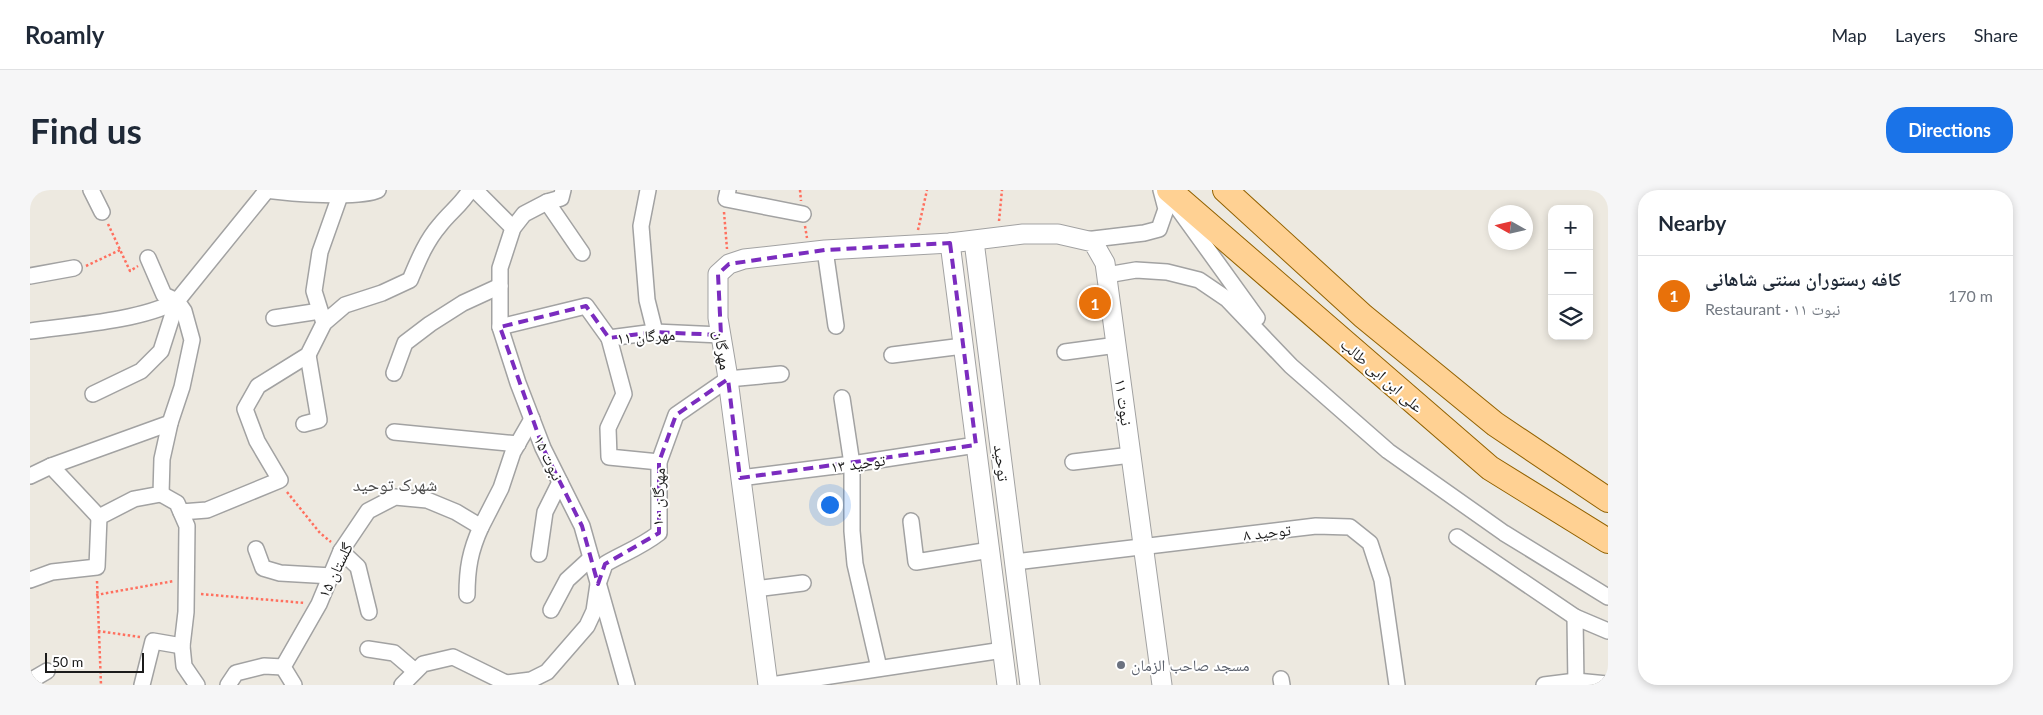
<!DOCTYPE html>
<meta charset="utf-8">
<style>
:root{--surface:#fff;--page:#f6f6f7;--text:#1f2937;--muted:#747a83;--line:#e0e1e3;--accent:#1a73e8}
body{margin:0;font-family:Lato,"Noto Naskh Arabic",sans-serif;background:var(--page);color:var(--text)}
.controls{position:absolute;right:15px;top:15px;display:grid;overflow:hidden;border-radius:10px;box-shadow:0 2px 8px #0003}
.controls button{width:45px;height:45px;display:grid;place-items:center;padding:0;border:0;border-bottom:1px solid var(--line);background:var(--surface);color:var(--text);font:25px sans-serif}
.compass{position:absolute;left:1458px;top:15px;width:45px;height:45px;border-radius:50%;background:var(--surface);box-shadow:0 2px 8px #0003;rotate:278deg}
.scale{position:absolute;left:15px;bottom:12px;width:99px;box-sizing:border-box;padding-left:5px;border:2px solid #1b1b1b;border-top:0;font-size:14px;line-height:18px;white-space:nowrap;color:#1b1b1b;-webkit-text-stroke:4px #fff;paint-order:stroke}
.you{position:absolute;left:799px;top:314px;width:18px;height:18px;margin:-12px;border:4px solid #fff;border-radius:50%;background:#1a73e8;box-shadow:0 0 0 8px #1a73e833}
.badge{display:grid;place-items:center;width:32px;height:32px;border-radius:50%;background:var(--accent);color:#fff;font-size:16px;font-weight:700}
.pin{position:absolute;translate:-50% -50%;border:2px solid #fff;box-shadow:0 1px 5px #0006}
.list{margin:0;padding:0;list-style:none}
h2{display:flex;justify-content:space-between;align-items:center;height:65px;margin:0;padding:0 20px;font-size:21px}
h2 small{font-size:16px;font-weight:400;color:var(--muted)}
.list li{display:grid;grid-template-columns:32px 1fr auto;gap:15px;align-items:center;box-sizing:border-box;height:80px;padding:0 20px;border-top:1px solid var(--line)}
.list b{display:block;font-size:19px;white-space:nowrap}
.list p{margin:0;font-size:16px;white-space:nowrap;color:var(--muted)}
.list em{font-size:16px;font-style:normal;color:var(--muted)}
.icon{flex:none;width:28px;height:28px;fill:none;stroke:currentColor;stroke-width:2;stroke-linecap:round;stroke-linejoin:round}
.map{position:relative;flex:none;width:1578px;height:495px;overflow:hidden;border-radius:20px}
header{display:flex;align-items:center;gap:30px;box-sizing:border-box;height:70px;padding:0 25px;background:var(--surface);border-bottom:1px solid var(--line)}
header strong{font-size:24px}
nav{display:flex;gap:28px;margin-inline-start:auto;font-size:18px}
.intro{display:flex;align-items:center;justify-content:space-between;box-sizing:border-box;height:120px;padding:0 30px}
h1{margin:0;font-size:35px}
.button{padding:12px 22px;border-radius:20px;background:var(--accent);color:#fff;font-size:18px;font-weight:700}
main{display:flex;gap:30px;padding:0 30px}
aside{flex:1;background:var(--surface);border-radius:20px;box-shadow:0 2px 8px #0003}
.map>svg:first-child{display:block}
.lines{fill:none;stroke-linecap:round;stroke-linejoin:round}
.minor-casing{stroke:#a2a2a2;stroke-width:18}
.tertiary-casing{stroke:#a2a2a2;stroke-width:21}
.primary-casing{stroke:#926200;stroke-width:26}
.path{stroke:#ff705f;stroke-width:2.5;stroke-dasharray:2.5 2.5;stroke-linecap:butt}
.minor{stroke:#fff;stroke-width:15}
.tertiary{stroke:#fff;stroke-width:19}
.primary{stroke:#ffd193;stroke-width:24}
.marked{fill:none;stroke:#7b2cbf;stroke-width:4;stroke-dasharray:10 6;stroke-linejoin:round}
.worship-dot{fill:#6b7280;stroke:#fff;stroke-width:2}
.labels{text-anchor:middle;stroke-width:4;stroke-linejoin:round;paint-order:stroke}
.street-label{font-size:16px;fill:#1b1b1b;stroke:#fff}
.worship-label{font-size:16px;fill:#5b616d;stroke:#fff;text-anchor:start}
.neighbourhood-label{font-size:18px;fill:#4e4e4e;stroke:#fff}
</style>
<header>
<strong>Roamly</strong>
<nav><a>Map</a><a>Layers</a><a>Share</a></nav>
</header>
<div class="intro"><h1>Find us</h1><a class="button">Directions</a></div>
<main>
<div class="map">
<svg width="1578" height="495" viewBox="0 0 1578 495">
<rect width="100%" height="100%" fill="#ede9e0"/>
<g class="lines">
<defs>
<g id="minor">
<polyline points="61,0 72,22"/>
<path d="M235,0C258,3 329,9 348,0"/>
<polyline points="445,0 483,38"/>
<polyline points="533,0 531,8 517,12 494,24 483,38 470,78 470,137 488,193 513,258 552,336 597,495"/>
<polyline points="618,0 611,36 617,110 625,142"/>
<polyline points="698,0 696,9 773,24"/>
<polyline points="517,12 552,63"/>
<polyline points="1147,17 1227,128"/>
<polyline points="1055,50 1114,43 1129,39 1136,19 1131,0"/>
<polyline points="795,60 806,136"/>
<polyline points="118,68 134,105 147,111"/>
<polyline points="1077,85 1106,80 1137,82 1169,90 1197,109 1261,176 1358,261 1474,343 1578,407"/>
<polyline points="0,86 44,78"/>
<polyline points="244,128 290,121"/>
<polyline points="294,133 284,101 290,62 312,0"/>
<polyline points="470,137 556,116 579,148 625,142 691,145"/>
<path d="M0,141C44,135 109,131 147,111"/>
<polyline points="579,148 594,204 578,238 579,267 629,272"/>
<polyline points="1035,162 1087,155"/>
<polyline points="862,165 933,156"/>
<polyline points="364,183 375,153 400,134 433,113 470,96"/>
<polyline points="63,204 111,181 131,161 147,111"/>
<polyline points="812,208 822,274 822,341 825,374 849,478"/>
<polyline points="274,234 289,230 278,165"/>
<polyline points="364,242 488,254"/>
<polyline points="1043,272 1101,265"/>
<polyline points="21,276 69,327"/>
<polyline points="0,286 21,276 140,233 152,197 162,150 154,121 147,111 237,0"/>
<polyline points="710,288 822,274 946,255"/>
<polyline points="131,304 147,313 157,336 156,422 152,456 154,476 167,495"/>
<path d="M151,322L177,320L250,290L227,251L215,219L228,196L278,165L294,133L315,115L352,103L380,90C388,71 396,51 410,35C420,22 432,14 440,0"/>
<polyline points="881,331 886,372 960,360"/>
<polyline points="1427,347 1545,427"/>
<polyline points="226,359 233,378 250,383 302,386"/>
<polyline points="311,361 328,377 339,422"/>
<polyline points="509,364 515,322 530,292"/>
<polyline points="985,372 1286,336 1320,337 1340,353 1352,390 1367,495"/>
<polyline points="0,390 22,382 67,377 69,327 104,309 131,304 132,269 140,233"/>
<polyline points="725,399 773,393"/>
<path d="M437,405C437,379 440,361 451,337"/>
<polyline points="521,420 537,390 561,368"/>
<polyline points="338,459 364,463 385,481"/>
<polyline points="1251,489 1252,495"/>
<polyline points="0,491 17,481"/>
<polyline points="112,495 123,451 152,456"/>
<polyline points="198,495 206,483 234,476 253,477"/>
<polyline points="264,495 253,477 289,414 311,361 338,321 365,307 397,310 426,322 451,337 471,298 483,262 502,229"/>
<path d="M372,495L393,474L423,467L476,493L501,490L517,482L557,436L564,421L568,394L575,374C594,363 611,357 629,343V272L646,225L698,189L751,184"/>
<polyline points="741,495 973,460"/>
<polyline points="1514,495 1546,491 1578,494"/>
<polyline points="1546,495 1545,427 1578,441"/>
</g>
<g id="tertiary">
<polyline points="944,51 1000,495"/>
<polyline points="920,53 977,495"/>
<polyline points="738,495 697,182 688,128 688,84 699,74 714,69 795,60 920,53 993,44 1028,44 1063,52 1075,73 1132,495"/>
</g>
<g id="primary">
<polyline points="1139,0 1460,278 1578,351"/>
<polyline points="1195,0 1333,126 1465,234 1578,310"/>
</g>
</defs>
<use href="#minor" class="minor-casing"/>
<use href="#tertiary" class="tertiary-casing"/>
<use href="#primary" class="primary-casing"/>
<g class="path">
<polyline points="770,0 771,11"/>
<polyline points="694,22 697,59"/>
<polyline points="969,31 972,0"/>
<polyline points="78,34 100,81 108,76"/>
<polyline points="775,36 777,48"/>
<polyline points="888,40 897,0"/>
<polyline points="56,76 90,60"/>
<polyline points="257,302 290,343 301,352"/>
<polyline points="67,391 71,495"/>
<polyline points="171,404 275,413"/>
<polyline points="66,405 144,391"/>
<polyline points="68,441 110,447"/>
</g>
<use href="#minor" class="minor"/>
<use href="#tertiary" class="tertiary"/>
<use href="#primary" class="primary"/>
</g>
<path class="marked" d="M920,53L946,255L710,288L698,189L646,225L629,272V343L575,374L568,394L552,336L513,258L470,137L556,116L579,148L625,142L691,145L688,84L699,74L795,60Z"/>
<circle class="worship-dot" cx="1091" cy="475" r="5"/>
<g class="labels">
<g class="street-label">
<text transform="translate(616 146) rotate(-4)" y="6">مهرگان ۱۱</text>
<text transform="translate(693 160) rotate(81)" y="6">مهرگان</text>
<text transform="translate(1352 185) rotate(41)" y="6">علی ابن ابی طالب</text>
<text transform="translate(1094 212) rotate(82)" y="6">نبوت ۱۱</text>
<text transform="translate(519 268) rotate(65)" y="6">نبوت ۱۵</text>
<text transform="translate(828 273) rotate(-8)" y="6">توحید ۱۳</text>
<text transform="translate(972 273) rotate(83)" y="6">توحید</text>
<text transform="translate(628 307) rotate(-88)" y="6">مهرگان ۱۰</text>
<text transform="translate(1237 342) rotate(-7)" y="6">توحید ۸</text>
<text transform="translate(305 380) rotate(-64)" y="6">گلستان ۱۵</text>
</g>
<g class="worship-label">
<text x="1101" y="481">مسجد صاحب الزمان</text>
</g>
<g class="neighbourhood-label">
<text x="365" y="301">شهرک توحید</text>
</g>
</g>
</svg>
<div class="controls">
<button>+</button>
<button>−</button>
<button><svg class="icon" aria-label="layers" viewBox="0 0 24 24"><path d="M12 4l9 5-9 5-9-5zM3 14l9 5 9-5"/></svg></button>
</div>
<svg class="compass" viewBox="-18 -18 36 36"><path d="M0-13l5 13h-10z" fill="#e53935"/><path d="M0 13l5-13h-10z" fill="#747a83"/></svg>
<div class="scale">50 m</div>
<div class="you"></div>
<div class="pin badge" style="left:1065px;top:113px;background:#e8710a">1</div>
</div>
<aside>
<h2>Nearby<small></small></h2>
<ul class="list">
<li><span class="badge" style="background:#e8710a">1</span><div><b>کافه رستوران سنتی شاهانی</b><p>Restaurant · نبوت ۱۱</p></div><em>170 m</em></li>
</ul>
</aside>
</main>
